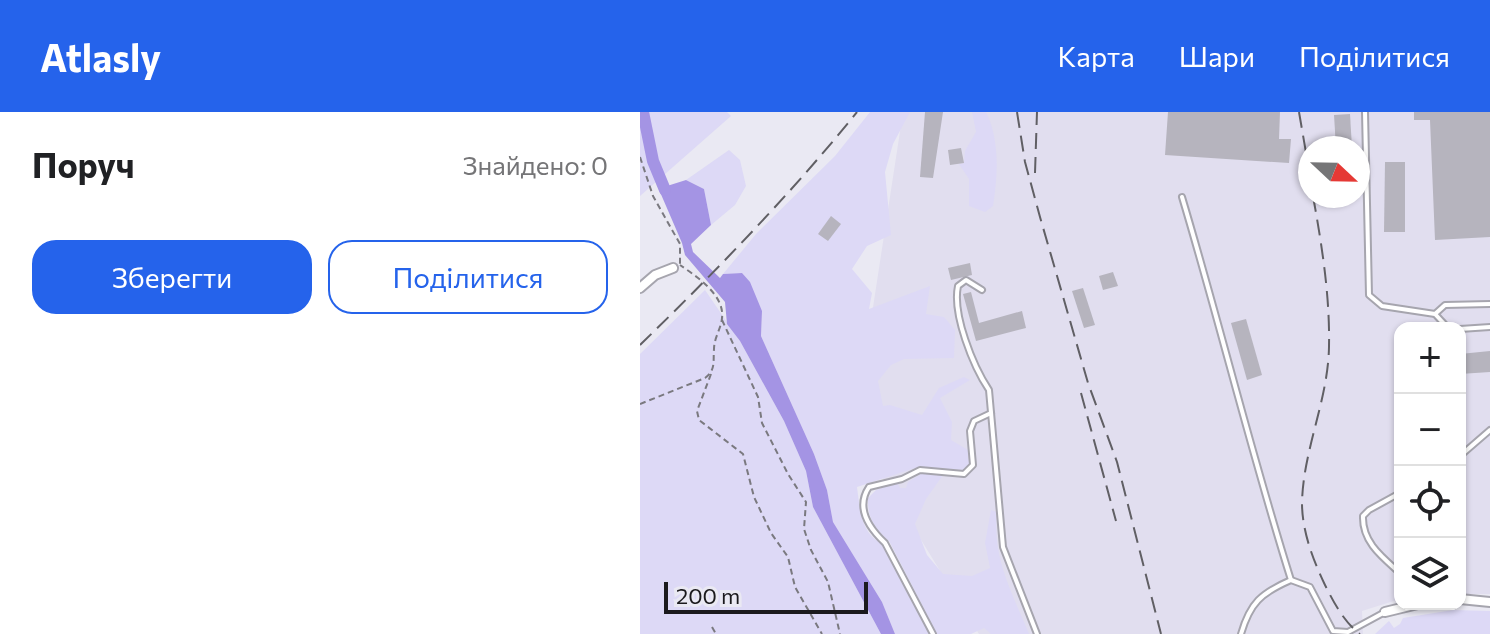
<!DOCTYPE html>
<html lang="uk">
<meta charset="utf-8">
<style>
:root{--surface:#fff;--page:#f6f6f6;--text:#202124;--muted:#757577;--line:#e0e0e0;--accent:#2563eb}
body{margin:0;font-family:Commissioner,sans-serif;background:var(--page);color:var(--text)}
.controls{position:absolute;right:24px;bottom:24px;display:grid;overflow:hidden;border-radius:16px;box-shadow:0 2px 6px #0004}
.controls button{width:72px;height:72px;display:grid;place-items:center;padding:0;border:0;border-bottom:2px solid var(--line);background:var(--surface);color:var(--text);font:40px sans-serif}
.compass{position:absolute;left:658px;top:24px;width:72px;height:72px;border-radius:50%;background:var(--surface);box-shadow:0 2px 6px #0004;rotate:112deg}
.scale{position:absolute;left:24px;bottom:20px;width:204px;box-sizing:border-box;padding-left:8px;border:4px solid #1b1a1d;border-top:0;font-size:22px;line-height:28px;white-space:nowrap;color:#1b1a1d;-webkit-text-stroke:6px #eae9f3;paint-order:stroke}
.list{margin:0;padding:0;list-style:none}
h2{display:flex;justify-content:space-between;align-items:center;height:104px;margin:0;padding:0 32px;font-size:34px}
h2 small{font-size:26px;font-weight:400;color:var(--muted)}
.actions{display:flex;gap:16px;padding:24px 32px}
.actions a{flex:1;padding:18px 0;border:2px solid var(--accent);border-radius:24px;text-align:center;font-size:28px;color:var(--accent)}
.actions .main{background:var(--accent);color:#fff}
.icon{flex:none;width:44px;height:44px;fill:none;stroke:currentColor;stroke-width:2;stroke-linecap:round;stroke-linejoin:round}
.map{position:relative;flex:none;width:850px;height:522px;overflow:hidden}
header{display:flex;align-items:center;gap:48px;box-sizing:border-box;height:112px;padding:0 40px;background:var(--accent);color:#fff}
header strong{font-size:38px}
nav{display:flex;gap:44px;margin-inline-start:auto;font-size:28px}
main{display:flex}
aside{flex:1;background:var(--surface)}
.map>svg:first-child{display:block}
.built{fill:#e1deef;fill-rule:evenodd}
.green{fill:#ddd9f6}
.water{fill:#a494e4}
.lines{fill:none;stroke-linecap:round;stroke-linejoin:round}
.river{stroke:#a494e4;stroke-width:12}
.building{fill:#b6b4be}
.lane-casing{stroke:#a6a5ae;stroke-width:8}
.street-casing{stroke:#a6a5ae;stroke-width:12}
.path{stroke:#7a797f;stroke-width:2;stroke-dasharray:6 4;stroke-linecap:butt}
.lane{stroke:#fff;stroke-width:4}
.street{stroke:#fff;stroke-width:8}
.rail{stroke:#605f64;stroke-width:2;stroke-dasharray:16 8;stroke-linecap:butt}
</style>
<header>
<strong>Atlasly</strong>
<nav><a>Карта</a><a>Шари</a><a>Поділитися</a></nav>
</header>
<main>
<aside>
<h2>Поруч<small>Знайдено: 0</small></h2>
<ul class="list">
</ul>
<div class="actions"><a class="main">Зберегти</a><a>Поділитися</a></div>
</aside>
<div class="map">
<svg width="850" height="522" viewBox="0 0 850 522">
<rect width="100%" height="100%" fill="#eae9f3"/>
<path class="built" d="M263,0H850V482H820V216H760V487L722,499L723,522H339L214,319ZM670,36H718V84H670Z"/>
<g class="green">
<polygon points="0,0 87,0 91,4 0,84"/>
<path d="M230,0H270L253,32L245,60L251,123L227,134L212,157L232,181L229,197L290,174L286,202L304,205L315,218L314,246L264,247L251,253L238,269L243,294L250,293L282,303L299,276L324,265L330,268L300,286L312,310L311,328L328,338L329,353L323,358L278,355L217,375C220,396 220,420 241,431L289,522H255L242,490L193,410L187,378L174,342L121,224L122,199L102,161L83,162L116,122L195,44Z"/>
<path d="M332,0H346C360,28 358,64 353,94L345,100L329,94V67L319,52L324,51L325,39L336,20Z"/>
<polygon points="89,38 100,48 106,74 95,93 71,113 64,77 46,68"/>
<polygon points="65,178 100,229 144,309 166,359 173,395 241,522 0,522 0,242"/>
<path d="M283,361L303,363L286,387L275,412L287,443L303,462L332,464L350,456L345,431L351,398L357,400C352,447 372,480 389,522H351L344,516L331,522H297L249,429C234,416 227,405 228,386L236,378L257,370L260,376H266L268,370Z"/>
<polygon points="813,498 850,499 850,522 735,522 749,509 754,516 760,512 763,506"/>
</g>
<polygon class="water" points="19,62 27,74 46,68 64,77 71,113 51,132 53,140 80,166 83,162 102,161 110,170 122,199 121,224 174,342 187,378 193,410 242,490 255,522 241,522 173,395 166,359 144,309 100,229 87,212 85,190 45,143 42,131 20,80 16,66"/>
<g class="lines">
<polyline class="river" points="3,0 13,49 25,78"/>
</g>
<g class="building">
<polygon points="285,0 303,0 293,66 280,65"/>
<polygon points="528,0 640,0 639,27 651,27 649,51 525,43"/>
<polygon points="774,0 850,0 850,125 795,128 790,8 774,8"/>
<polygon points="710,2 712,36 696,36 694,3"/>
<polygon points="321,36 324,51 310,53 308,38"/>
<polygon points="745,50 765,50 765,120 744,120"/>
<polygon points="191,104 201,112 188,129 178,122"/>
<polygon points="330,151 332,163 311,168 308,156"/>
<polygon points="473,160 478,174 463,178 459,164"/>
<polygon points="443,176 455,213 444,216 432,179"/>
<polygon points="331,180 339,211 382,199 386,216 336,229 323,182"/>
<polygon points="606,207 622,263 607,268 591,211"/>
<polygon points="850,239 850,260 820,262 820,242"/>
</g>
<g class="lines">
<defs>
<g id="lane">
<polyline points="725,0 729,183 742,194 795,202 808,216"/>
<path d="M542,85C580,212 611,341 651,468"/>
<path d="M342,178L326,168L318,174C312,202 333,254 349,278L363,435L397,522"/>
<polyline points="795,202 805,193 850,192"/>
<polyline points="820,217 850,215"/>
<polyline points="820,344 850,318"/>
<path d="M760,381L729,398L723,404C722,430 742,445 760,461"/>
<path d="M293,522L245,431C229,416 215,396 229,375L262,367L280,358L324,362L333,353L330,319L334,309L351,301"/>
<path d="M601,522C610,491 621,481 651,468L670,475L693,519L708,520L745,500"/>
</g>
<g id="street">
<polyline points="0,176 15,163 33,156"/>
<polyline points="820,487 850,490"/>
<polyline points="745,500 778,492"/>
</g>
</defs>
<use href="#lane" class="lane-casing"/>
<use href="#street" class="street-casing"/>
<g class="path">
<polyline points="0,45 13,84 40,132 40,152"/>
<polyline points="82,208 118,285 122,311 148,362 166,390 164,417 171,438 188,470 200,522"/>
<polyline points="71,262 57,299 59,308 103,342 114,385 131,421 148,445 155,475 182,522"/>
<path d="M0,292L65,266C76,258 73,249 74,237C74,226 81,217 82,206C85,183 56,164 40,153"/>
<polyline points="72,515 76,522"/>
</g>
<use href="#lane" class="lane"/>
<use href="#street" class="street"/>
<g class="rail">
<polyline points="377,0 385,50 400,105 448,271 477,350 521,522"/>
<polyline points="659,0 670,64"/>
<polyline points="395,61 397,0"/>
<path d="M673,84C682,134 690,184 689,235C688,289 663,338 662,391C662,419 673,448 685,473C694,491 704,510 720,522"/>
<path d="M0,233C75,160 151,82 217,0"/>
<polyline points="441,281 476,409"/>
</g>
</g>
</svg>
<div class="controls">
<button>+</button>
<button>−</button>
<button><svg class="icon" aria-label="locate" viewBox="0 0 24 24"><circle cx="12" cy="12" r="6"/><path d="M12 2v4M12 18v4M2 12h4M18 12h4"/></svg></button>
<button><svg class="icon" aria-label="layers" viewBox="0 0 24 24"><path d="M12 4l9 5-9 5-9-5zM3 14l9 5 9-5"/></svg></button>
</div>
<svg class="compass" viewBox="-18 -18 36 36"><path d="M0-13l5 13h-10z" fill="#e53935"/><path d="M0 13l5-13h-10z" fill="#757577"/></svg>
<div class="scale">200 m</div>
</div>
</main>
